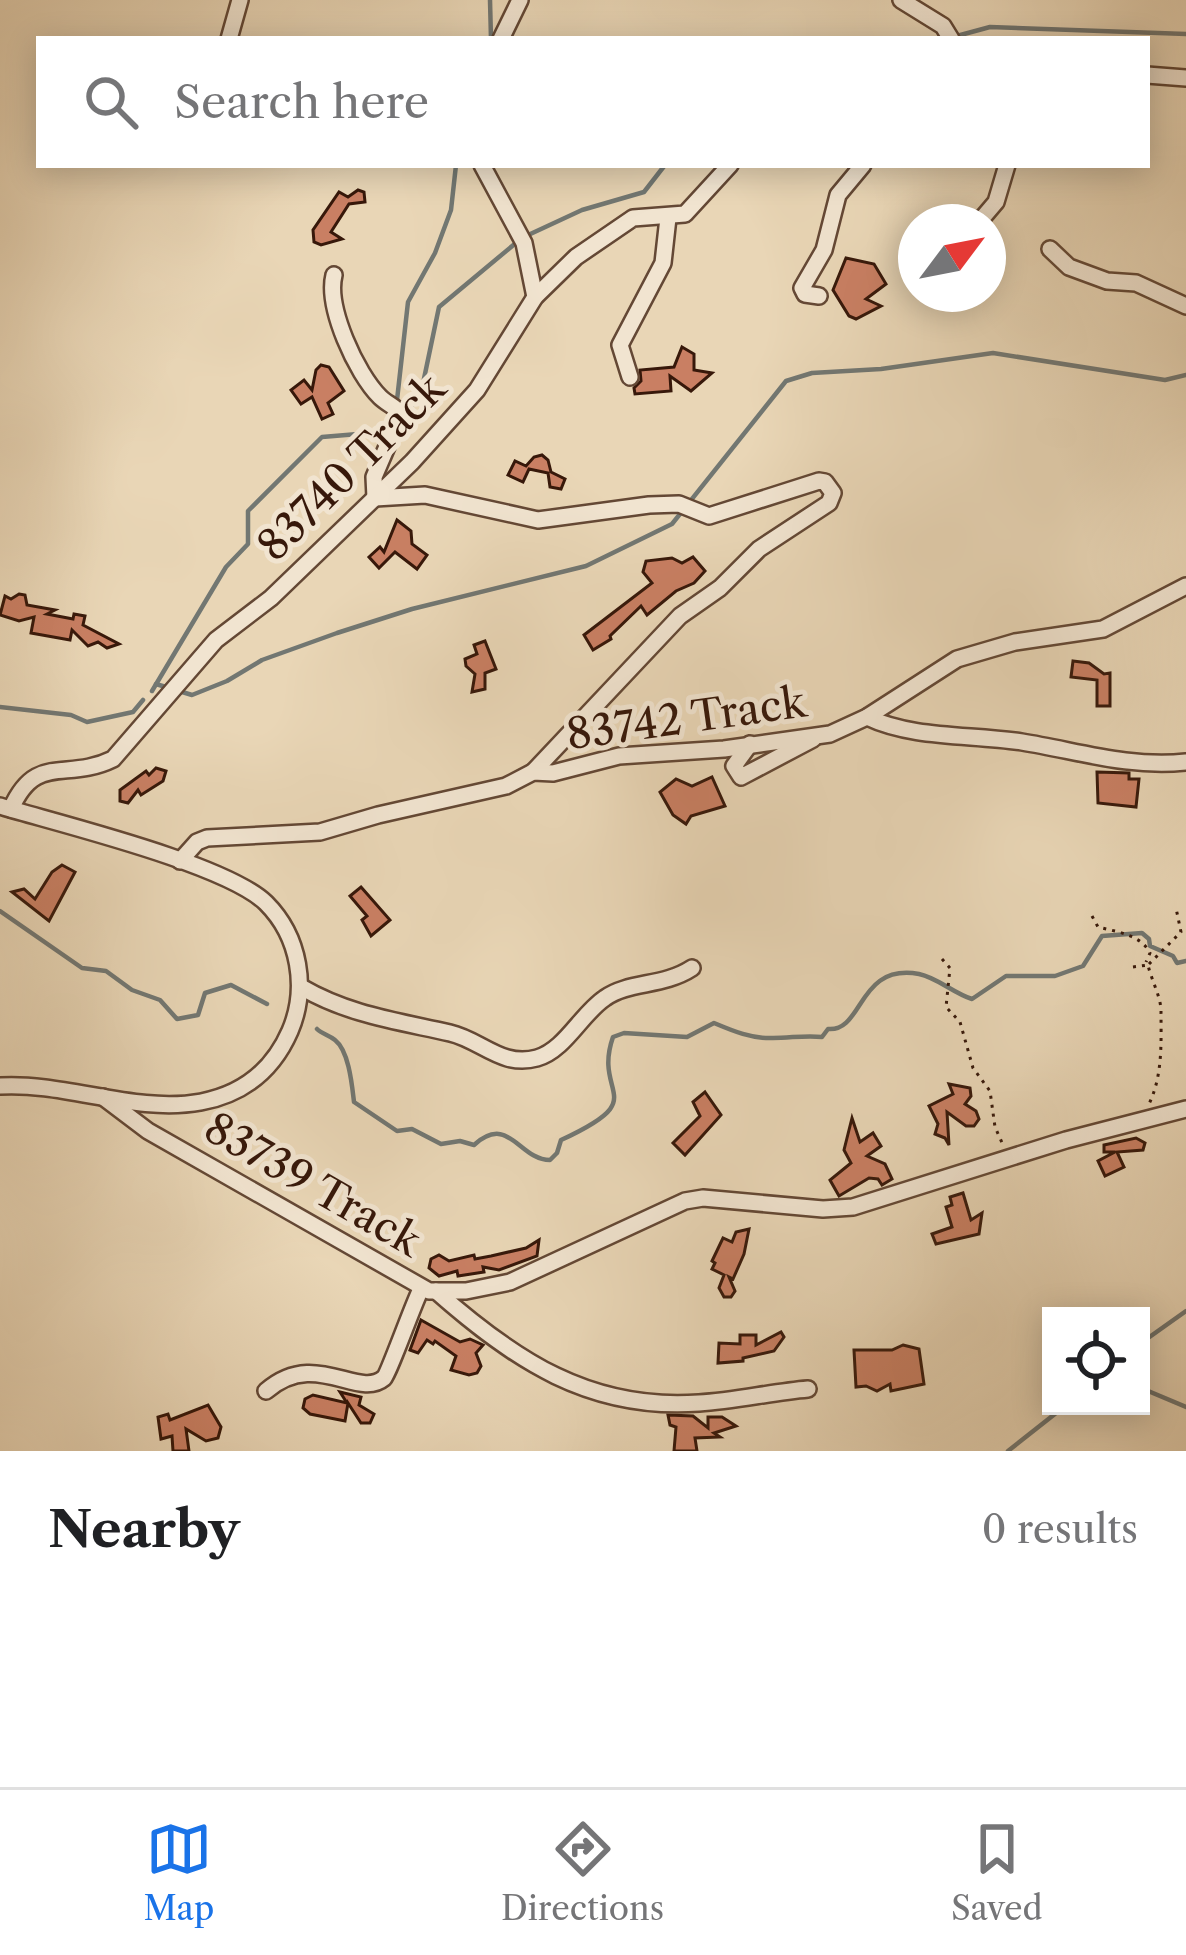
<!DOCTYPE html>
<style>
:root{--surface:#fff;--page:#f2f2f2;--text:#202124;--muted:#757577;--line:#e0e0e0;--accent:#1a73e8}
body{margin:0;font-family:"Libre Caslon Text",serif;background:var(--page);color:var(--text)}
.controls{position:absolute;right:36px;bottom:36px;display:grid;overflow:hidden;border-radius:0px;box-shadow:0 6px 30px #0003}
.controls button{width:108px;height:108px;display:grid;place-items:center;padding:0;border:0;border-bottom:3px solid var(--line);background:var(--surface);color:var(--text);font:60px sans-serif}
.compass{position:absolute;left:898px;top:204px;width:108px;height:108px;border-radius:50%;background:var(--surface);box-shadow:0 6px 30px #0003;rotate:58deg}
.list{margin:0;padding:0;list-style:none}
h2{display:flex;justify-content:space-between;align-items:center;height:156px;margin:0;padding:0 48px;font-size:51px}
h2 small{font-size:39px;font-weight:400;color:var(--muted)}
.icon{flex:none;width:66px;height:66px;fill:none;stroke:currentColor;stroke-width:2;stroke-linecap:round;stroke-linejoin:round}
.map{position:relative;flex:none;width:1186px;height:1451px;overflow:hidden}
.search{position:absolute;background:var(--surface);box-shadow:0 6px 30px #0003;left:36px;right:36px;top:36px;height:132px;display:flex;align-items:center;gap:30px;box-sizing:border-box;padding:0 42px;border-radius:0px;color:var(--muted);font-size:45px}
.sheet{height:336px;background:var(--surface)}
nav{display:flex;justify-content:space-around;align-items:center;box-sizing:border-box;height:168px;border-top:3px solid var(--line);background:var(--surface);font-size:33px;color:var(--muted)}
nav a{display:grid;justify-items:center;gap:6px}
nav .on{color:var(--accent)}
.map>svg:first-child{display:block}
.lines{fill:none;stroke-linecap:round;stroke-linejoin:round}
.stream{stroke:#727772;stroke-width:4.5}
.building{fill:#c97f63;stroke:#37180a;stroke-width:3}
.minor-casing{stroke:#644835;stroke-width:20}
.path{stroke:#37180a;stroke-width:3;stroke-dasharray:3 6;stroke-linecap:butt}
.minor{stroke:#f1e4d0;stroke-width:15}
.labels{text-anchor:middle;stroke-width:10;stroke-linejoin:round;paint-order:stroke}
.street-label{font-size:42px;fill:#37180a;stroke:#f1e4d0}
</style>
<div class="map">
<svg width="1186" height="1451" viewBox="0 0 1186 1451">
<rect width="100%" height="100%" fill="#e9d6b6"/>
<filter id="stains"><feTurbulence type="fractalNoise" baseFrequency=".00167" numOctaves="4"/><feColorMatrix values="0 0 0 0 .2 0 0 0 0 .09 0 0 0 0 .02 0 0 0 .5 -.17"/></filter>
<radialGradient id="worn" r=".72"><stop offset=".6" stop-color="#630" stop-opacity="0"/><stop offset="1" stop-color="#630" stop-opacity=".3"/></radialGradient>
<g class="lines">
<g class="stream">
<polyline points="490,0 491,39"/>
<polyline points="953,37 990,27 1186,34"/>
<polyline points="526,236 582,210 644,192 665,165"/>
<polyline points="397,400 408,302 435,253 451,210 456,165"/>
<polyline points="405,415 421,393 439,307 517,242"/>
<polyline points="156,684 192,695 227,681 262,660 337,633 412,609 586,566 672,524 786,381 812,373 881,369 993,353 1165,380 1186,375"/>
<polyline points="152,691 226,567 248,544 248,511 322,437 370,433 391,422"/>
<polyline points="0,707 71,715 87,722 133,712 143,700"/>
<polyline points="0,911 82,968 106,971 132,990 160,1000 177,1019 198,1015 205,993 231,985 267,1004"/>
<path d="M317,1029C322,1034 329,1035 335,1040C349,1051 352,1085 354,1102L397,1131L412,1129L441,1144L460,1141L474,1145C509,1113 519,1160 550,1160L557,1153L561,1140C654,1097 592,1097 613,1037L624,1033L687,1037L714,1023C733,1031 752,1039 773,1038C791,1038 805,1035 822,1037L828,1029C864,1032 857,963 919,974C938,978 953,993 972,999L1006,976H1055L1083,966L1102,936L1142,933L1149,939L1150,946L1173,956L1177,963L1186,961"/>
<polyline points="1141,1343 1186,1311"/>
<polyline points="1141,1388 1186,1407"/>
<polyline points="1008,1451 1065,1406"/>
</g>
</g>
<g class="building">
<polygon points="358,190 364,192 365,202 349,204 331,232 342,239 321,245 314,242 313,230 339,192 348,197"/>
<polygon points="846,258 874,264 886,284 866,299 881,306 856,319 849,316 833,290"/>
<polygon points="682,347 694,354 694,370 712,373 691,391 670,376 671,391 635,394 634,388 641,381 640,370 674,367"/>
<polygon points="321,365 329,367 344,391 328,403 333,414 322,419 312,397 301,404 291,390 304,380 312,390 316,370"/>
<polygon points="542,455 548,460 551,472 565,479 561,489 550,487 548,473 529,469 523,482 508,475 515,461 526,466 534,457"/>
<polygon points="397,520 411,531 412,544 427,555 417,569 395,552 379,568 369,557 380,547 384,552"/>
<polygon points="693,557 705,571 694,583 676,591 647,615 641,606 610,636 611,639 593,650 584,635 652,583 643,572 646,561 672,558 682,563"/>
<polygon points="19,594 25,595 27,605 55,610 47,614 73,619 74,614 85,616 83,625 119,644 107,648 98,642 88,646 72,630 70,640 31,633 34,617 19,621 0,615 5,596 11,599"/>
<polygon points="485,641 496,669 485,673 485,689 472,692 475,674 466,666 465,659 477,654 474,645"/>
<polygon points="1073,661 1089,663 1104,674 1110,673 1110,706 1097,706 1097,680 1071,677"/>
<polygon points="156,768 166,771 163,781 141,795 138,790 128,803 120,801 120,790 146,771 149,775"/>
<polygon points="1097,772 1129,773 1129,779 1139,779 1136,807 1098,803"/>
<polygon points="712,777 725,806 691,816 686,824 673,815 660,792 676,779 692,786"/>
<polygon points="62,865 75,872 49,921 12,892 24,889 35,899 52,872"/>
<polygon points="361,887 390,920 371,936 362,920 367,916 350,896"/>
<polygon points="949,1084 970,1088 971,1096 965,1104 976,1111 979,1119 974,1126 966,1126 947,1112 949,1145 945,1138 935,1134 938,1124 929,1106 953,1094"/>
<polygon points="705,1092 721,1115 685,1155 673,1143 700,1116 693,1102"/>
<polygon points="852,1118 860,1142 873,1133 881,1146 867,1156 885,1164 892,1179 882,1185 878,1179 869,1178 839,1196 830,1180 851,1163 844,1150"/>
<polygon points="1136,1138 1145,1143 1143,1150 1117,1152 1124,1167 1105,1176 1098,1161 1115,1152 1104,1152 1104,1145"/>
<polygon points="963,1193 971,1220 982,1213 979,1234 936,1244 932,1234 952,1227 946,1207 952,1205 950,1197"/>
<polygon points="749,1229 744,1254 733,1279 729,1277 735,1291 731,1297 724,1297 719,1288 724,1275 712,1269 715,1263 712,1261 723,1238 732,1242 736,1232"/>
<polygon points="539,1240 537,1256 499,1270 483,1267 484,1272 458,1276 457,1271 439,1276 429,1268 431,1259 439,1255 449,1261 474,1255 475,1259 491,1256 526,1248"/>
<polygon points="421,1320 460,1342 470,1339 483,1345 476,1353 481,1366 477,1373 469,1375 451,1370 456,1356 435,1341 433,1344 427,1340 418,1353 410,1350"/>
<polygon points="781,1332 784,1337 774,1351 743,1358 743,1361 718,1363 719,1343 740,1344 740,1335 756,1335 756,1345"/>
<polygon points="903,1345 919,1349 924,1384 891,1391 890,1384 877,1391 866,1386 856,1387 854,1350 892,1350"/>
<polygon points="340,1392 361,1397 359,1405 374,1414 370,1423 361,1423 348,1403 345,1421 310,1414 303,1408 305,1399 313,1395 347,1403"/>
<polygon points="208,1405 221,1427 218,1438 206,1441 186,1429 189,1451 173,1451 172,1436 161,1439 158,1417 168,1414 170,1420"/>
<polygon points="668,1415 693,1416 708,1428 708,1417 722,1417 736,1426 714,1433 720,1437 695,1438 697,1451 674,1451 676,1427 670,1425"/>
</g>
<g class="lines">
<defs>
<g id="minor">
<polyline points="901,0 943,26 951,39"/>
<polyline points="229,39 240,0"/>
<polyline points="501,39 520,0"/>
<polyline points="1147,75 1186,78"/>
<polyline points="482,165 524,243 535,297"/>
<polyline points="979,222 996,202 1007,165"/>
<polyline points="1050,249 1069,267 1107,281 1136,283 1186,306"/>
<path d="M334,275C326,307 356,373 380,397C387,404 395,406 401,414L374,477L375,498L425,495L538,520L649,505L679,504L709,516L819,481L825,482L833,493L829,503L759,549L720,588L680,616L533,772"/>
<polyline points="819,296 805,294 802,288 824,250 838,195 863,165"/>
<polyline points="630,377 620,345 663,263 668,218"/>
<path d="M867,717C913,739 972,734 1022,742C1078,751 1128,768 1186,762"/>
<polyline points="750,744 734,766 741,777 813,739"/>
<path d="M0,806C60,824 226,864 266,903C300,937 308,989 290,1031C273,1070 243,1094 201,1102C135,1114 66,1082 0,1086"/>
<path d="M11,809C36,752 66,782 113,759L216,640L271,598L412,462L477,390L535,297L576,257L633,218L685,214L730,165"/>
<polyline points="180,861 197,842 207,838 320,832 378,815 506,786 533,772 553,773 619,756 724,749 830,734 867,717 957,659 1015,642 1103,629 1186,586"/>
<path d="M301,987C349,1015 397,1021 450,1033C481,1040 502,1068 537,1058C565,1050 581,1014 605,998C629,981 663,987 692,968"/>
<polyline points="103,1097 148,1131 429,1291 466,1291 510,1282 685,1201 703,1198 823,1209 853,1207 1066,1140 1186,1109"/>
<path d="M436,1291C514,1360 590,1411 699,1403C735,1401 772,1392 808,1389"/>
<path d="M266,1391C315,1348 358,1400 384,1378C389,1373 414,1302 421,1289"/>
</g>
</defs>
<use href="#minor" class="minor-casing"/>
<g class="path">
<path d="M1092,916L1098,927C1118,932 1141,935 1150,953L1146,962"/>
<polyline points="942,959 950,968 946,1007 960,1022 973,1068 990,1091 995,1127 1004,1147"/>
<polyline points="1149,964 1181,932 1176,908"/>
<path d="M1133,967L1148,965C1151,979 1161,997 1161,1011C1161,1042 1163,1075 1149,1104"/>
</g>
<use href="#minor" class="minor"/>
</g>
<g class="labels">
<g class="street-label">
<text transform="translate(351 467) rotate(-45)" y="15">83740 Track</text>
<text transform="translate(686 718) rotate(-8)" y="15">83742 Track</text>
<text transform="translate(313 1184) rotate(30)" y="15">83739 Track</text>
</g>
</g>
<rect width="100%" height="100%" filter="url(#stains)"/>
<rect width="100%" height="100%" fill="url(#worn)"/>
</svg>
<div class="controls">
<button><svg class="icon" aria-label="locate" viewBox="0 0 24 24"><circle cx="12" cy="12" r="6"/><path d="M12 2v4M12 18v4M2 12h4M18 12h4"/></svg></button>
</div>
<svg class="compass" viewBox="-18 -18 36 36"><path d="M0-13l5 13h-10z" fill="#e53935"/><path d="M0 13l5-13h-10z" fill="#757577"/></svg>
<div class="search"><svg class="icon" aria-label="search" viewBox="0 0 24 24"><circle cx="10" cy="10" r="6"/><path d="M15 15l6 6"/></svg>Search here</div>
</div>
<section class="sheet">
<h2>Nearby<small>0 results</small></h2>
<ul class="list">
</ul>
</section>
<nav>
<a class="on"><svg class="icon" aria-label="map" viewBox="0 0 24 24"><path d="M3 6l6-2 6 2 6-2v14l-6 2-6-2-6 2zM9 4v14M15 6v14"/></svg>Map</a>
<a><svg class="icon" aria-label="directions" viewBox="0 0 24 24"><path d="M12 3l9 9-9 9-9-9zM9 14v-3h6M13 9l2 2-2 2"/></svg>Directions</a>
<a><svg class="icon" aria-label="saved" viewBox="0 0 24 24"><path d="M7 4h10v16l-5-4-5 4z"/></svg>Saved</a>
</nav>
